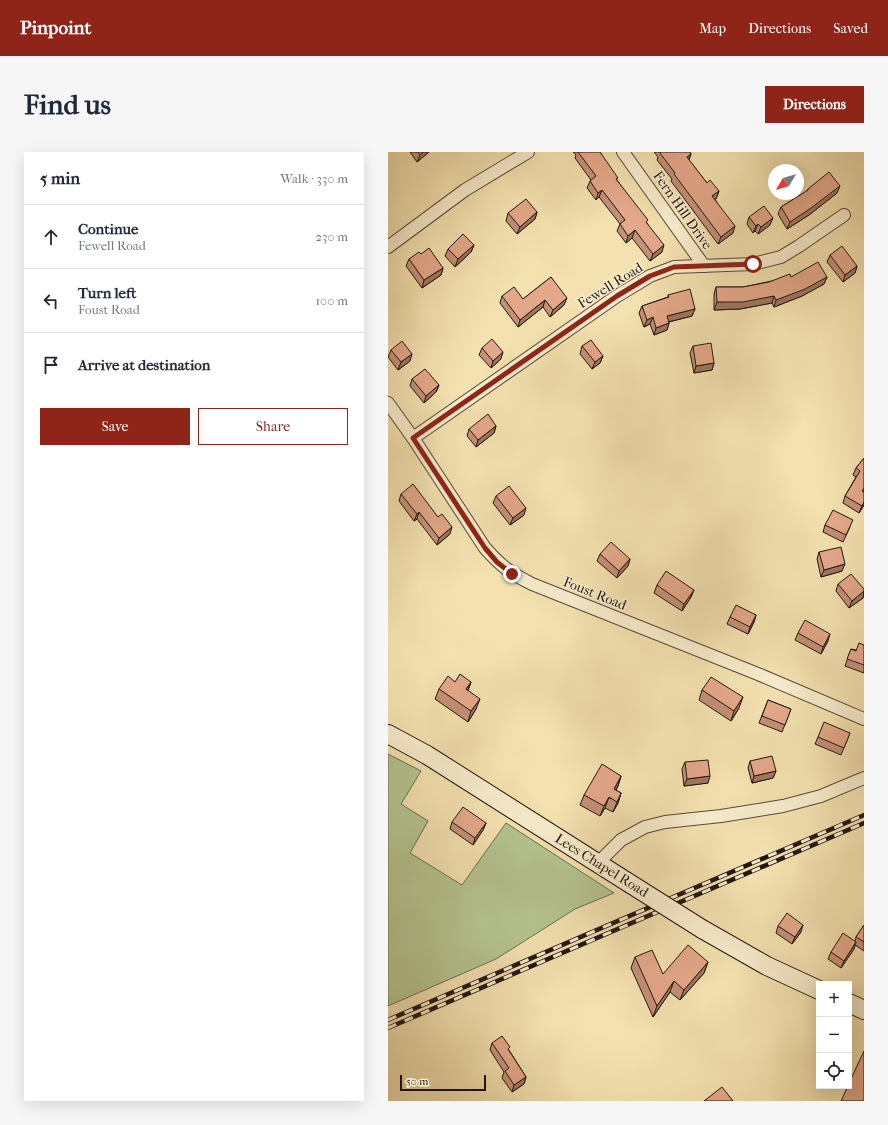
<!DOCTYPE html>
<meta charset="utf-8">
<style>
:root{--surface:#fff;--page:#f6f6f7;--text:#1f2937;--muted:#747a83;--line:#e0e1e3;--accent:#8f2418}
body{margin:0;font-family:"IM FELL French Canon",serif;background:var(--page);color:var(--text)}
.controls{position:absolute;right:12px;bottom:12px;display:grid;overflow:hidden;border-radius:0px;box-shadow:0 4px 16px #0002}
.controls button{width:36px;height:36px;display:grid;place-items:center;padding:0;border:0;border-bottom:1px solid var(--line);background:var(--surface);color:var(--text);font:20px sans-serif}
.compass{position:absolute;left:380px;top:12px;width:36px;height:36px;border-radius:50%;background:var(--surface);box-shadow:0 4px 16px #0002;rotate:232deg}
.scale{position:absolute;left:12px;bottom:10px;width:86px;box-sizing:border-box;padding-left:4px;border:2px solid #211610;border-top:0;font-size:11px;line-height:14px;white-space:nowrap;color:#211610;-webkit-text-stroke:3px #f8eccc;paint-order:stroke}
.stop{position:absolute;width:12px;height:12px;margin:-9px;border:3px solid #8f2418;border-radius:50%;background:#fff}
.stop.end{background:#8f2418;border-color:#fff;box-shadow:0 1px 4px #0008}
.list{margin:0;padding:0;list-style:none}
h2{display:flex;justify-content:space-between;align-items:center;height:52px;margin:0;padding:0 16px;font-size:17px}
h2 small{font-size:13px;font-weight:400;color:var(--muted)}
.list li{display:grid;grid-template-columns:26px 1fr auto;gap:12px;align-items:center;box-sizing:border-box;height:64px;padding:0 16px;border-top:1px solid var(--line)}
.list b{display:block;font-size:15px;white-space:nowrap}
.list p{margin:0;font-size:13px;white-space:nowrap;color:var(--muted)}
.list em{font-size:13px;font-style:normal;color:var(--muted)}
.actions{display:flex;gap:8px;padding:12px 16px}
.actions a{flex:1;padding:9px 0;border:1px solid var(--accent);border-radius:0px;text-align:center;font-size:14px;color:var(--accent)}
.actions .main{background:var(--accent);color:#fff}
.icon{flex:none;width:22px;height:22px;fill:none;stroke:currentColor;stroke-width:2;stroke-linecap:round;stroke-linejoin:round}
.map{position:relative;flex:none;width:476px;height:949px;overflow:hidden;border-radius:0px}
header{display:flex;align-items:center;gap:24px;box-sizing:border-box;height:56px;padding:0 20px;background:var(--accent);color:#fff}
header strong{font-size:19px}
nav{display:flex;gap:22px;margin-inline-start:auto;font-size:14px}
.intro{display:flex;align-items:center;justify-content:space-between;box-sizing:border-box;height:96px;padding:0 24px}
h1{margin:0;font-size:28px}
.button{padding:10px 18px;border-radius:0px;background:var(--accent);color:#fff;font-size:14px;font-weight:700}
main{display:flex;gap:24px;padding:0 24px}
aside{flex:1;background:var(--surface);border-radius:0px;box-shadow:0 4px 16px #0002}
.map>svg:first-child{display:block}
.green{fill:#b5c490;stroke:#6b6d50}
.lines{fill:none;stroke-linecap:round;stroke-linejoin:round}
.minor-casing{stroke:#564938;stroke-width:14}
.secondary-casing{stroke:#211610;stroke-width:20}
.minor{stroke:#f8eccc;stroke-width:12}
.secondary{stroke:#f8eccc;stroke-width:18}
.rail-casing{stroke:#211610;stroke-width:4.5}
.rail{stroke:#f8eccc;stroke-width:3;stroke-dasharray:9;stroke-linecap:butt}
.secondary-bridge-casing{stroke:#211610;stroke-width:20;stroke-linecap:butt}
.secondary-bridge{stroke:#f8eccc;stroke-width:18}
.wall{fill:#c49077;stroke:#211610}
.shaded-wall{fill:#a07661;stroke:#211610}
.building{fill:#e4a88a;stroke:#211610}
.route{stroke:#8f2418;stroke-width:5}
.labels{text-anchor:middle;stroke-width:3;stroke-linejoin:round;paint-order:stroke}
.street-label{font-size:14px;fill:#211610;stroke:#f8eccc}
</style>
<header>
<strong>Pinpoint</strong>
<nav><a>Map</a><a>Directions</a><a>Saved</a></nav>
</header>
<div class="intro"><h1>Find us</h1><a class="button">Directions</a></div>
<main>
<aside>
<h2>5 min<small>Walk · 330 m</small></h2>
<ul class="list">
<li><svg class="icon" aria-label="ahead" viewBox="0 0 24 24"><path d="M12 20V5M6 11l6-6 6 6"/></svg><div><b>Continue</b><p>Fewell Road</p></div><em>230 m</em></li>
<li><svg class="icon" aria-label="left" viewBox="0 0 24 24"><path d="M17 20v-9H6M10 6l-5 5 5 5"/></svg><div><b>Turn left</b><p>Foust Road</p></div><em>100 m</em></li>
<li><svg class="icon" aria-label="arrive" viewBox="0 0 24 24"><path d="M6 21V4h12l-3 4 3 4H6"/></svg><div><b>Arrive at destination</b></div></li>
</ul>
<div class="actions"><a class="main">Save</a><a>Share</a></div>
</aside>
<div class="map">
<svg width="476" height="949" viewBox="0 0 476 949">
<rect width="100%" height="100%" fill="#f4e1b0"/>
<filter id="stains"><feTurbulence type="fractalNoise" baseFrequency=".005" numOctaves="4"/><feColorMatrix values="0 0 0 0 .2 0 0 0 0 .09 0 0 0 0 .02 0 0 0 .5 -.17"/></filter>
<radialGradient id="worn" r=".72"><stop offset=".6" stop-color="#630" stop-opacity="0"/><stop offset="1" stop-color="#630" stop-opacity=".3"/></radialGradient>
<polygon class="green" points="0,602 33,619 13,652 40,669 22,701 74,733 118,671 226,741 187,757 108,807 0,854"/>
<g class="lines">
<defs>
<g id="minor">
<polyline points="235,0 316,114"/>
<polyline points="0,95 77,38 140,0"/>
<path d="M0,251L25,286L97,396C113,414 122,421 144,432L370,522L476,567"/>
<polyline points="25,286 229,144 262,124 286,115 365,112 393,105 411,94 456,63"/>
<polyline points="210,711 233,688 257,675 277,670 333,664 395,654 433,644 476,626"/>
</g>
<g id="secondary">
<polyline points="0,582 39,603 241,731"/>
<polyline points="314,777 379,814 431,838"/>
<polyline points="461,851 476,858"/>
</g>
</defs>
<use href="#minor" class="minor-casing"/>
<use href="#secondary" class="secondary-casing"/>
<use href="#minor" class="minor"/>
<use href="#secondary" class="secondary"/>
<defs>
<g id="rail">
<polyline points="0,868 476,663"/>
<polyline points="0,876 476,671"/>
</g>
</defs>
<use href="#rail" class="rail-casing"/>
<use href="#rail" class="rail"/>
<defs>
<polyline id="secondary-bridge" points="241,731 314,777"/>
</defs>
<use href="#secondary-bridge" class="secondary-bridge-casing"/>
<use href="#secondary-bridge" class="secondary-bridge"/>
</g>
<g class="wall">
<polygon points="22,0 41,0 29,10"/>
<polygon points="185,0 212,0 229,28 259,71 274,100 262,109 244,86 238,91 229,79 232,72 211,45 208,48 199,36 202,29 203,28 187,6 188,3"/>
<polygon points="266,0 302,0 303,2 301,8 319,31 331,39 328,47 327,47 345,81 330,92 283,29 284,27 269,8 270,5"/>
<polygon points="420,37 449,41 421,63 399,77 390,62 393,55 419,39"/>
<polygon points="149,60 147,67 129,82 118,69 120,61"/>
<polygon points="361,65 382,73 370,82 367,79 365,81 359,72"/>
<polygon points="86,93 83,100 67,115 57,104 60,97"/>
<polygon points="33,102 55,116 53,123 34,136 18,114 21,107"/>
<polygon points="442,103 469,114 467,121 455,130 439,110"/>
<polygon points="163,125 176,153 162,165 155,155 130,175 112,151 114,144 135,147"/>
<polygon points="403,125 439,125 436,132 414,144 386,155 384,151 352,157 326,158 326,142 328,135 355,135"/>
<polygon points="280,143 307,157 304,164 281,170 281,171 279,178 266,183 262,172 256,175 251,161 254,154 280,145"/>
<polygon points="194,194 215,204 212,211 204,217 192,202"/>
<polygon points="305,194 326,211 324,218 306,221 302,201"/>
<polygon points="94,196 113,207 103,216 91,203"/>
<polygon points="3,198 22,209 10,218 0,205"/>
<polygon points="24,227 51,233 48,240 36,251 22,234"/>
<polygon points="108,274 106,281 88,295 79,284 81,277"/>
<polygon points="476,306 476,353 471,361 455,351 457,344 468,325 465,323 468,316"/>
<polygon points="13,342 62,382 49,393 29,367 26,369 11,349"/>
<polygon points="108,344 136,363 122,373 105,351"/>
<polygon points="437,373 462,375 455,390 435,380"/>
<polygon points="431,400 454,419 433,425 429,407"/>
<polygon points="212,402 242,407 240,414 229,426 209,409"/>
<polygon points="450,432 476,437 476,442 475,446 461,456 448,439"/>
<polygon points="269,433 306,438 303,445 294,459 266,441"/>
<polygon points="368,463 366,470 360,482 339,472 342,465"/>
<polygon points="410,481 440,489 433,502 407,488"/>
<polygon points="476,493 476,521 457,514 463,497 468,498"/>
<polygon points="67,530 83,530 80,539 88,557 80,570 47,547 51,537"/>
<polygon points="314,538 351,556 343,569 311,548"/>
<polygon points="380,548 403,557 394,580 371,571"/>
<polygon points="462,581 453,603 427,592 430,585"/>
<polygon points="362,609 388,619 385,626 364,631 360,616"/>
<polygon points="297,610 320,631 296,634 294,617"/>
<polygon points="233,624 230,634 228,638 233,641 230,651 225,660 217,656 212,664 192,653 196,643"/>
<polygon points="64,670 98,671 95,678 85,693 62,677"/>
<polygon points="476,773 476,799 467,793 466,797 453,816 440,807 443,800 467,789 468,785"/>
<polygon points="390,774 413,780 404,792 388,781"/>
<polygon points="247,805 275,822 320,810 316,821 292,848 282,840 265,865 243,816"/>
<polygon points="104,891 121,898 138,925 136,932 124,940 114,926 116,920 102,898"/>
</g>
<g class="shaded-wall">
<polygon points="35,0 41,0 29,10 32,3"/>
<polygon points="303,2 300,9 299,5"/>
<polygon points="452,34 449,41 421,63 399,77 402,70"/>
<polygon points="214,38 211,45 208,48 210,41"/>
<polygon points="331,39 328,47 322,51 324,44"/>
<polygon points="149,60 147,67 129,82 132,75"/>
<polygon points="385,66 382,73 370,82 373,75"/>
<polygon points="370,72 367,79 365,81 368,74"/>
<polygon points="347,74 345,81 330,92 333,85"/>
<polygon points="247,78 244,86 238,91 240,84"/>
<polygon points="86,93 83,100 67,115 70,107"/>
<polygon points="276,93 274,100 262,109 265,102"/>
<polygon points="469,114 467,121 455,130 457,123"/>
<polygon points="55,116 53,123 34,136 36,128"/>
<polygon points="439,125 436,132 414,144 386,155 388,148"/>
<polygon points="386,144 384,151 352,157 326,158 329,150"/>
<polygon points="179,146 176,153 162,165 165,158"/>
<polygon points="157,148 155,155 130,175 132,168"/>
<polygon points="307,157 304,164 276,171 279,164"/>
<polygon points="265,165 262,172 256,175 259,168"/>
<polygon points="281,171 279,178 266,183 268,176"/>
<polygon points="115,200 113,207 103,216 105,209"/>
<polygon points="24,202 22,209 10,218 13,210"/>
<polygon points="215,204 212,211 204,217 207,210"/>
<polygon points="326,211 324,218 306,221 308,214"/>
<polygon points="51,233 48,240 36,251 38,244"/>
<polygon points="108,274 106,281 88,295 90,288"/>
<polygon points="476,350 476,353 471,361 474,354"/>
<polygon points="138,356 136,363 122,373 125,366"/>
<polygon points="31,360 29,367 26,369 29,362"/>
<polygon points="64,375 62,382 49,393 51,386"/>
<polygon points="242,407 240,414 229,426 231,419"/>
<polygon points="457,412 454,419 433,425 436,418"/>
<polygon points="306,438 303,445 294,459 296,452"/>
<polygon points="476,439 475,446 461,456 464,449"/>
<polygon points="368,463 366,470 360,482 362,475"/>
<polygon points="442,482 440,489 433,502 435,495"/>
<polygon points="83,530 79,540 78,537"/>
<polygon points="355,545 351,556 343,569 346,559"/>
<polygon points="92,547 88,557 80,570 83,559"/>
<polygon points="388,619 385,626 364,631 366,624"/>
<polygon points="233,624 230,634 222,647 226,637"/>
<polygon points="322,624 320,631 296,634 299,627"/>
<polygon points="233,641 230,651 225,660 229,650"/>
<polygon points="221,645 217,656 212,664 216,654"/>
<polygon points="98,671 95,678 85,693 87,686"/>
<polygon points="415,773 413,780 404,792 407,785"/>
<polygon points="468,790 466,797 453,816 456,809"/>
<polygon points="320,810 316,821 292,848 296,838"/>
<polygon points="286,829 282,840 265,865 269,854"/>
<polygon points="138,925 136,932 124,940 126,933"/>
</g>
<g class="building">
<polygon points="30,0 35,0 32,3"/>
<polygon points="190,0 212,0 230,26 228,27 260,68 258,70 276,93 265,102 247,78 240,84 232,72 237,68 214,38 210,41 202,29 208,24"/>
<polygon points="273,0 302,0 303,2 299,5 319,31 322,28 331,39 324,44 347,74 333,85 286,22 287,21 272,1"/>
<polygon points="441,20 452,34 423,56 402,70 393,55 420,38 420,37"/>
<polygon points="138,47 149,60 132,75 120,61"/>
<polygon points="376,54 385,66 373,75 370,72 368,74 361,65"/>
<polygon points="75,82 86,93 70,107 60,97"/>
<polygon points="454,94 469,114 457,123 442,103"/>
<polygon points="41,96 55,116 36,128 21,107 31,100 33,102"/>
<polygon points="430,110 439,125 417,137 388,148 386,144 355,150 329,150 328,135 355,135 381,130 402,122 403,125"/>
<polygon points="163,125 179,146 165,158 157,148 132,168 114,144 126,135 135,147"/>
<polygon points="302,137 307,157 279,164 281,171 268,176 265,165 259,168 254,154 281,145 280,143"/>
<polygon points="104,187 115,200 105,209 94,196"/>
<polygon points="203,188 215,204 207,210 194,194"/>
<polygon points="14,189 24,202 13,210 3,198"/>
<polygon points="323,191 326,211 308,214 305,194"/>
<polygon points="37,217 51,233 38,244 24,227"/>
<polygon points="100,262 108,274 90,288 81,277"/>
<polygon points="476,306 476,336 474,339 476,340 476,350 474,354 457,344 472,319 468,316"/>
<polygon points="25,332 50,365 54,362 64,375 51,386 31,360 29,362 13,342"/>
<polygon points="121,334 138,356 125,366 108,344"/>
<polygon points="445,358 465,368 458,383 437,373"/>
<polygon points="223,390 242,407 231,419 212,402"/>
<polygon points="453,395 457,412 436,418 431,400"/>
<polygon points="278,419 306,438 296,452 269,433"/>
<polygon points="463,422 476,437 476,439 464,449 450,432"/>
<polygon points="348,453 368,463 362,475 342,465"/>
<polygon points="417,468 442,482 435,495 410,481"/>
<polygon points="471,491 476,493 476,513 459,507 463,497 468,499"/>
<polygon points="72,522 83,530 78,537 92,547 83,559 51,537 60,524 67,530"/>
<polygon points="323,525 355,545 346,559 314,538"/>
<polygon points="380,548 403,557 397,573 374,564"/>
<polygon points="436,570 462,581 456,596 430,585"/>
<polygon points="384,604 388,619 366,624 362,609"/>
<polygon points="320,608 322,624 299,627 297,610"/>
<polygon points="214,612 233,624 226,637 233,641 229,650 221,645 216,654 196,643"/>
<polygon points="75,655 98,671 87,686 64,670"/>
<polygon points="399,761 415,773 407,785 390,774"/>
<polygon points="476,773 476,790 468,785"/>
<polygon points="455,781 468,790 456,809 443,800"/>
<polygon points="300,793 320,810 296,838 286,829 269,854 247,805 264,798 275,822"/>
<polygon points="114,884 122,895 120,897 138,925 126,933 117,919 121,916 104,891"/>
<polygon points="476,899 476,949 453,949 460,934 461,934 461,931"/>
<polygon points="334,935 345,949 316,949"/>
</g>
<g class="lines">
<polyline class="route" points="124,422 109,410 97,396 25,286 229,144 262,124 286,115 365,112"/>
</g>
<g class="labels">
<g class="street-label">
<text transform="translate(295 58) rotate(55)" y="5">Fern Hill Drive</text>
<text transform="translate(222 133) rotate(-32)" y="5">Fewell Road</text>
<text transform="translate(207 441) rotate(22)" y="5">Foust Road</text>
<text transform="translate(214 713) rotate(32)" y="5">Lees Chapel Road</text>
</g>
</g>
<rect width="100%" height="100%" filter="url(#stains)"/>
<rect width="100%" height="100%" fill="url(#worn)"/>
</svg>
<div class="controls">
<button>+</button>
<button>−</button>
<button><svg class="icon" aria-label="locate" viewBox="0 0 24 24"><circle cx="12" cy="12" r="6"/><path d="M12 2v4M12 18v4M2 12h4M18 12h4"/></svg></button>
</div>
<svg class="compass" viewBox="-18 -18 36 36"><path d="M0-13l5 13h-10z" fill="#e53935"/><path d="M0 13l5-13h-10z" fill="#747a83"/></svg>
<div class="scale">50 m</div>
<div class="stop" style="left:365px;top:112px"></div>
<div class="stop end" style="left:124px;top:422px"></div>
</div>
</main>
